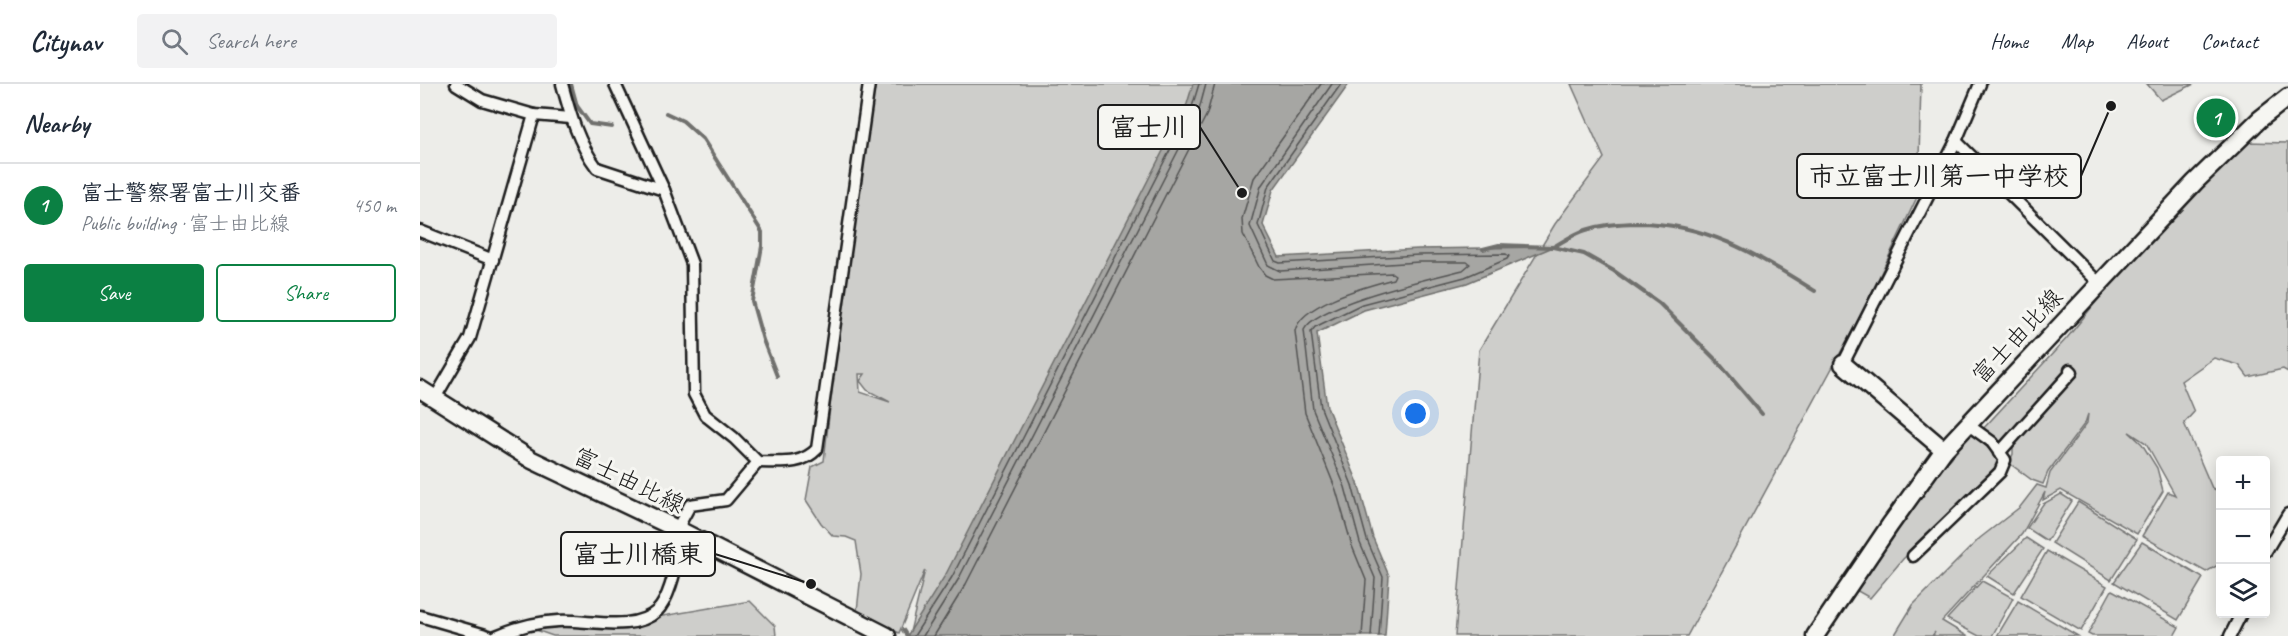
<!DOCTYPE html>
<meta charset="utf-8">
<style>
:root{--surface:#fff;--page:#f2f2f3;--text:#1f2937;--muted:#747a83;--line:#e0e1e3;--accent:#0b8043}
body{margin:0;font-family:Caveat,"Klee One",sans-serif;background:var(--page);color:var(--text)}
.controls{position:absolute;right:18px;bottom:18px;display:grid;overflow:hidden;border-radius:6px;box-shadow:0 3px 15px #0003}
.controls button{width:54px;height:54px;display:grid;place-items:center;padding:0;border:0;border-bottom:2px solid var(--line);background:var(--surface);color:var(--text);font:30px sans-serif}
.you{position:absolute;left:996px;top:330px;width:21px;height:21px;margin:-15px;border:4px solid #fff;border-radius:50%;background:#1a73e8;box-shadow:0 0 0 9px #1a73e833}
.badge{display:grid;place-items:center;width:39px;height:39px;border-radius:50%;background:var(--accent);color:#fff;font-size:20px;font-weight:700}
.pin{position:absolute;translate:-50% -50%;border:3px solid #fff;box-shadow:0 2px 6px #0006}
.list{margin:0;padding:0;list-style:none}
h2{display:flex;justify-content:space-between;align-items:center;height:78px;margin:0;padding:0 24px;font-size:26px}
h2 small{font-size:20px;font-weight:400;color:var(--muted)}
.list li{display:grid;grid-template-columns:39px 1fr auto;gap:18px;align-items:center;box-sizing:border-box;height:84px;padding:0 24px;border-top:2px solid var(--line)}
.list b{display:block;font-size:22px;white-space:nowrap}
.list p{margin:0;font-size:20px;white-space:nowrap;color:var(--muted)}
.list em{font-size:20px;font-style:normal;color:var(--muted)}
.actions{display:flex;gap:12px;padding:18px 24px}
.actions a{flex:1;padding:14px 0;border:2px solid var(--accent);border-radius:6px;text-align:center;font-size:21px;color:var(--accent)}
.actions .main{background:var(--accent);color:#fff}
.icon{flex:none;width:33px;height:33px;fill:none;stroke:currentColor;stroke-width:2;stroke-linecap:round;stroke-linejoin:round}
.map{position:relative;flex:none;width:1868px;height:552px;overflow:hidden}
header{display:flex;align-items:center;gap:36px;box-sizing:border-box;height:84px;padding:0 30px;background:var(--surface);border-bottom:2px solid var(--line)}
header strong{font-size:28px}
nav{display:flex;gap:33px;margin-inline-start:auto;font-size:21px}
.search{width:420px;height:54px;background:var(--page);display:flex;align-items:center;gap:15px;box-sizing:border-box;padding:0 21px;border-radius:6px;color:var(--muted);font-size:22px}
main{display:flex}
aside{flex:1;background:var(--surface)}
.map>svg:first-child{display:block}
.green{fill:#cececb;stroke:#757574;stroke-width:1.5;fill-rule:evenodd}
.water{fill:#a6a6a3;stroke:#6f6f6d;stroke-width:1.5}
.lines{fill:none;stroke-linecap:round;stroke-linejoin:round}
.shore{stroke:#535352;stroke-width:1.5}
.stream{stroke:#6f6f6d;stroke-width:4}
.street-casing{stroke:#1c1c1c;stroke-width:15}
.secondary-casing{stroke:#1c1c1c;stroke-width:21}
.street{stroke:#f6f6f2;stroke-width:10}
.secondary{stroke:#f6f6f2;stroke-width:16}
.labels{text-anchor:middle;stroke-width:6;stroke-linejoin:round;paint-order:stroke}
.street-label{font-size:24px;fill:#1c1c1c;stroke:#f6f6f2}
.leader{fill:none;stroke:#1c1c1c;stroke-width:2}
.callout-dot{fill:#1c1c1c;stroke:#f6f6f2;stroke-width:2}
.callout{fill:#f6f6f2;stroke:#1c1c1c;stroke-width:2}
.callout-label{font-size:26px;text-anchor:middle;font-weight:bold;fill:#1c1c1c}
</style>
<header>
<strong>Citynav</strong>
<div class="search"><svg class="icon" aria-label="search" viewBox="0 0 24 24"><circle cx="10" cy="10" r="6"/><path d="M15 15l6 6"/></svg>Search here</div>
<nav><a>Home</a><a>Map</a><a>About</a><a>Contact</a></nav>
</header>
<main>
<aside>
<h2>Nearby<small></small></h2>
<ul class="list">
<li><span class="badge">1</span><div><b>富士警察署富士川交番</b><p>Public building · 富士由比線</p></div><em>450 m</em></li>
</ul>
<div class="actions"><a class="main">Save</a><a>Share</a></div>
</aside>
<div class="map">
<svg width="1868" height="552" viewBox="0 0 1868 552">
<rect width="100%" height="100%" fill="#edede9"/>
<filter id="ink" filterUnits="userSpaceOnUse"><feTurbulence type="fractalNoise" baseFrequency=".0167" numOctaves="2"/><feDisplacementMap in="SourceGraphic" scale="12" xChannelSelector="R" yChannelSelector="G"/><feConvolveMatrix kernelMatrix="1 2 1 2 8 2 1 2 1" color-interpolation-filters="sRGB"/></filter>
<g filter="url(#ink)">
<g class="green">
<path d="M449,0H776L648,312L490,548L505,486L479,549L437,527L441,490L436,457L426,453L413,452L401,439L386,416L392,383L404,377L430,143ZM439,290H445L440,297L447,306L470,318L440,308Z"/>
<polygon points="1151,0 1501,0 1498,111 1443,227 1267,552 1035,552 1059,266 1135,140 1184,74"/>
<polygon points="1727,0 1774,0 1741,16"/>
<path d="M1827,58L1868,59V288L1863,285L1828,293L1819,281L1794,274L1761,297L1774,328L1764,339L1792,404L1800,408V480L1786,488L1722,452L1748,408L1755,411L1726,359L1709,348L1722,360L1737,384L1743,407L1717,450L1641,406L1623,416L1625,408L1602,450L1522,537L1547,552H1513L1515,548L1512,552H1474L1493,521L1560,454L1600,423L1617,401L1626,404L1630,389L1667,339L1668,330L1665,339L1628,388L1623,400L1612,396L1589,379L1593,370V358L1585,363L1581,386L1483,475L1450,514L1434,505C1468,449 1510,399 1552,349L1568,364L1574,355L1562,346L1647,254L1717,167Z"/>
<polygon points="1641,410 1652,417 1627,457 1607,444 1623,420"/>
<polygon points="1658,418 1717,455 1691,496 1632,459"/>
<polygon points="1606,454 1623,465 1594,509 1567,492"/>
<polygon points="1722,458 1783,494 1758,536 1694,498"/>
<polygon points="1627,467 1687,502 1661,547 1601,512"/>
<polygon points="1562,497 1593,514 1572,552 1559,552 1527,535"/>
<polygon points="1692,506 1759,543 1754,552 1672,552 1668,550"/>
<polygon points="330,517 355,542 356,552 133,552 113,545 168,538 237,533"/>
<polygon points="1598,517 1658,552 1577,552"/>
</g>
<polygon class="water" points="773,0 929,0 853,106 843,141 859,173 998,165 1133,163 1047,199 944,226 897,249 907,323 938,399 953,454 969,492 965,552 487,552 526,490 767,20"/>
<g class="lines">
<g class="shore">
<path d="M901,0L834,94L822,135L823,150L839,183L845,191L853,195L972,189L975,191L973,195C948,202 881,219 875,247L885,329L916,406L932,462L946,496L942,552"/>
<path d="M912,0L841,102L830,142L848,181L860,187L999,178H1047L1050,180L1043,186C1012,194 897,219 884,246L893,326L925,403L940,459L955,494L951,552"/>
<polyline points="921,0 848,103 838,141 855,177 860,179 999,171 1086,170 1089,172 1087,175 1045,193 942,220 895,243 891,248 901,324 932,401 947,456 963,493 959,552"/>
<polyline points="494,552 532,493 772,23 779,0"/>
<polyline points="503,552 538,496 779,26 786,0"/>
<polyline points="514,552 546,500 787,30 795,0"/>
</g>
<g class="stream">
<polyline points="151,0 157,22 170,40 192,43"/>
<polyline points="246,29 263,37 283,55 342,148 342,162 332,217 343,256 357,292"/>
<path d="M1133,163C1144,157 1155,149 1166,146C1183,140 1199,140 1217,139C1287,139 1337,171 1395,207"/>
<polyline points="1063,165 1079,161 1133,163 1164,170 1194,187 1239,219 1297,277 1342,330"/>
<polyline points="483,546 487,552"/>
</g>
<defs>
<g id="street">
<polyline points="36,0 62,16 114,31"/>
<path d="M142,0C150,30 158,59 177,84L244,106"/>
<path d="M195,0L244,106L272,180L274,310L285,331L314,354L338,378C360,378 381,382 397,365L449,0"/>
<polyline points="1536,57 1679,199"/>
<polyline points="0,147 73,176"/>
<polyline points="1423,280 1536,57 1560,0"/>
<polyline points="15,314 50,254 114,31 151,34"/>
<polyline points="1579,369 1652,288 1650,286"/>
<polyline points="257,445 270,421 306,416 338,378"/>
<polyline points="1846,467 1868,430"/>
<polyline points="1493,472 1580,388 1585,376 1572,358 1547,340"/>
<polyline points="0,532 69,552"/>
<path d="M76,552C97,543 116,538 138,537C168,535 213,549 237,527C252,513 258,469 264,449"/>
<polyline points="1810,552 1821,530"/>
</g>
<g id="secondary">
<polyline points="1423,280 1524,366"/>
<polyline points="0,305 112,376 257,445 467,552"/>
<polyline points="1395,552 1470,441 1524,366 1775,98 1840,35 1868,13"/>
</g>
</defs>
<use href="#street" class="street-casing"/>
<use href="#secondary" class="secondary-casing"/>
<use href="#street" class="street"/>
<use href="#secondary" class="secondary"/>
</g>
</g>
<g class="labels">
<g class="street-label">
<text transform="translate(1597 252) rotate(-47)" y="8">富士由比線</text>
<text transform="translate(209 396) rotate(26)" y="8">富士由比線</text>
</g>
</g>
<path class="leader" d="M822 109L780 43M1691 22L1661 92M391 500L295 470"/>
<g class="callout-dot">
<circle cx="822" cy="109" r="6"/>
<circle cx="1691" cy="22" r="6"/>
<circle cx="391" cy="500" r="6"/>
</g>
<g class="callout">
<rect x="678" y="21" width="102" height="44" rx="6"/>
<rect x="1377" y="70" width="284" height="44" rx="6"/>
<rect x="141" y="448" width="154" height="44" rx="6"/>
</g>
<g class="callout-label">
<text x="729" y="52">富士川</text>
<text x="1519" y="101">市立富士川第一中学校</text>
<text x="218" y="479">富士川橋東</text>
</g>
</svg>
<div class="controls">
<button>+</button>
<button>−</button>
<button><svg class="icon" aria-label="layers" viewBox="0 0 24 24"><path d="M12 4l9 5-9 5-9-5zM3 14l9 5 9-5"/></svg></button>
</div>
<div class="you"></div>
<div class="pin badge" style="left:1796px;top:34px">1</div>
</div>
</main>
